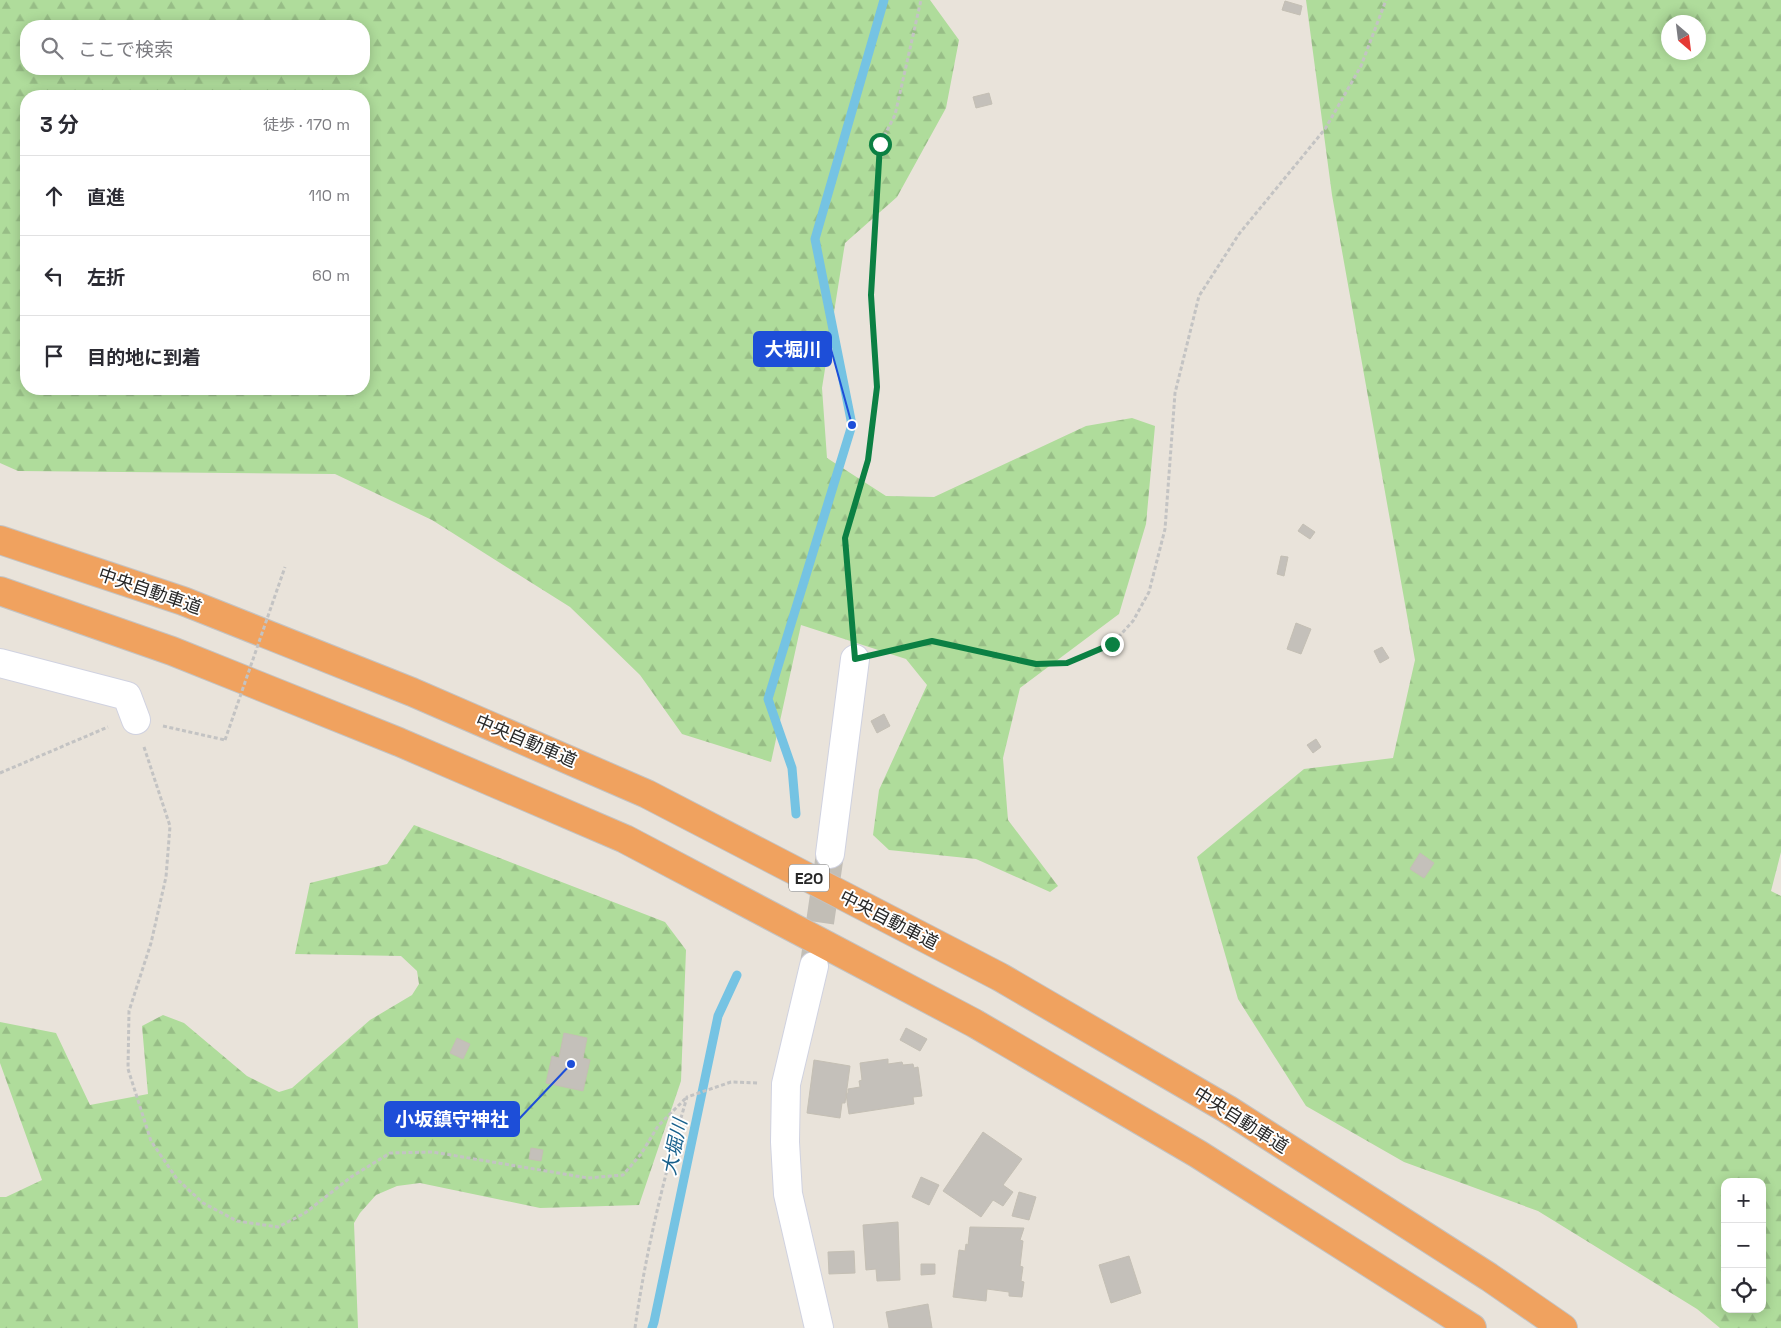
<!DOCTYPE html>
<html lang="ja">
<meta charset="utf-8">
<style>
:root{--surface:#fff;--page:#f7f7f7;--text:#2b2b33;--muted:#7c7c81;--line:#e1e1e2}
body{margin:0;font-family:"Space Grotesk","Noto Sans JP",sans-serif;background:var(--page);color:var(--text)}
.controls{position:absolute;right:15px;bottom:15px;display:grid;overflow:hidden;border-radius:10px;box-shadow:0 2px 12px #0003}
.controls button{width:45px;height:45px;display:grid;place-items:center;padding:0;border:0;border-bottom:1px solid var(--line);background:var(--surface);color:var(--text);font:25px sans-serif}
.compass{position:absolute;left:1661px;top:15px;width:45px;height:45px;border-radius:50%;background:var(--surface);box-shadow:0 2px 12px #0003;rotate:152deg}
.stop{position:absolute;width:15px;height:15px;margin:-11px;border:4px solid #0b8043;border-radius:50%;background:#fff}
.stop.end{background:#0b8043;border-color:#fff;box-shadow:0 1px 5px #0008}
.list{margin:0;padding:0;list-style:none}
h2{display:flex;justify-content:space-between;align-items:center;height:65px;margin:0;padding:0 20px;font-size:21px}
h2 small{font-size:16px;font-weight:400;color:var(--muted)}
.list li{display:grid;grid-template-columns:32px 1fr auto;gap:15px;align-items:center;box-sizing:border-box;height:80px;padding:0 20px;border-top:1px solid var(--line)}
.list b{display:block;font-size:19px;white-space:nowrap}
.list em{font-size:16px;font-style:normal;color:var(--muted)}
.icon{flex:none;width:28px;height:28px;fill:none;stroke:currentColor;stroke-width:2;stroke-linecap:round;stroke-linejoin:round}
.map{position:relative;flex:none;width:1781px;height:1328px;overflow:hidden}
.search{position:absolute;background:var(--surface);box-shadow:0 2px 12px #0003;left:20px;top:20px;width:350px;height:55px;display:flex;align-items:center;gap:12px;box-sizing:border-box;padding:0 18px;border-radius:20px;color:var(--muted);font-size:19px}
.panel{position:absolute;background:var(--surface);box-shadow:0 2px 12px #0003;left:20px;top:90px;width:350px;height:305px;border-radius:20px}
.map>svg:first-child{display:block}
.forest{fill:url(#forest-firs);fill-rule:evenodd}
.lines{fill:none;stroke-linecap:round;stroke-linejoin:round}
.stream{stroke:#75c3e3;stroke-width:9}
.building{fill:#c4c0ba;stroke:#c4bfb4}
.minor-tunnel{stroke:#c2beb6;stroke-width:28;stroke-dasharray:28 14;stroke-linecap:butt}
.minor-casing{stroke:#d0d2e0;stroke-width:30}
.highway-casing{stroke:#c3c3c3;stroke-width:30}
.path{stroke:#c3c3c3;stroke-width:3;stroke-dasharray:4 2.5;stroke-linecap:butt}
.minor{stroke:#fff;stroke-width:28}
.highway{stroke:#f0a25f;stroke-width:28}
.path-bridge{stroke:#c3c3c3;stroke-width:3;stroke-dasharray:4 2.5;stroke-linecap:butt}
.route{stroke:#0b8043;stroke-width:6}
.labels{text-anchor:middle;stroke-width:4;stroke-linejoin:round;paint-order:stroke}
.shield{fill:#fff;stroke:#686868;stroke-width:1}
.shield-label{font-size:16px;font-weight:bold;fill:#282828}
.street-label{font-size:18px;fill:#282828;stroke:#fff}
.water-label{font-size:19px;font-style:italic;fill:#18608c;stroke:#fff}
.leader{fill:none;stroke:#1d4ed8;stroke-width:2}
.callout-dot{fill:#1d4ed8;stroke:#fff;stroke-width:2}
.callout{fill:#1d4ed8;stroke:#1d4ed8;stroke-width:2}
.callout-label{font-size:19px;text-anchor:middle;font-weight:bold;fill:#fff}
</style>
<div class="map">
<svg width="1781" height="1328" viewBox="0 0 1781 1328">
<defs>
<pattern id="forest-firs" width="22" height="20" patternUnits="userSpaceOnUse" patternTransform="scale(1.25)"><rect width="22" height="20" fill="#afdc9b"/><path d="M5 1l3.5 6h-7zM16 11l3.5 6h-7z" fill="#97bd86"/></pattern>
</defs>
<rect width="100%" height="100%" fill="#e9e3da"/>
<g class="forest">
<path d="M0,0H930L959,40L946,108L897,197L845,243L822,388L827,458L886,496L934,497L1086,426L1132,418L1155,426L1146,524L1119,614L1020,688L1003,758L1008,820L1058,886L1050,892L976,859L889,850L873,835L879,790L927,685L906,659L801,625L771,762L682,734L640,675L570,607L432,520L335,474L18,471L0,463ZM26,26H364V69H26ZM26,96H364V389H26Z"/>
<path d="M1306,0H1781V852L1771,891L1781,896V1328H1720L1697,1309L1538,1211L1404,1162L1306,1106L1238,999L1197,857L1304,769L1393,758L1415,660L1332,195ZM1668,22H1698V52H1668ZM1725,1182H1762V1309H1725Z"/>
<polygon points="414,825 665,922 686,950 681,1081 639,1205 540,1208 420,1183 397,1186 376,1195 360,1213 354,1223 358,1328 0,1328 0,1197 6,1197 42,1180 0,1063 0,1022 56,1033 90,1105 148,1094 142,1026 163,1015 184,1023 247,1076 279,1092 292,1088 370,1020 412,995 419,984 417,971 401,956 295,954 310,883 387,864"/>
</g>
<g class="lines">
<g class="stream">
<polyline points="796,814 792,768 768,699 852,425 815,239 884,0"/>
<polyline points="652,1328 654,1322 718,1016 737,975"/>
</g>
</g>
<g class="building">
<polygon points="1285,1 1302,6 1300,15 1282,10"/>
<polygon points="989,93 992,104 976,108 973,97"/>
<polygon points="1303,524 1315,532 1310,539 1298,531"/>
<polygon points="1281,556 1288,557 1284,576 1277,574"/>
<polygon points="1296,623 1311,629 1301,654 1287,649"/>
<polygon points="1382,647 1389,658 1380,663 1374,651"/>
<polygon points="884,714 890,726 877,733 871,721"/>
<polygon points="1316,739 1321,747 1313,753 1307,745"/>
<polygon points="1420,853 1434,863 1424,878 1410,869"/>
<polygon points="906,1028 927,1039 920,1051 900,1040"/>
<polygon points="564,1033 587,1038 583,1058 590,1060 583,1091 546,1083 552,1056 559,1058"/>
<polygon points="457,1038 470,1044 463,1059 450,1053"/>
<polygon points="888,1059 888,1064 902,1062 903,1065 913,1064 914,1068 918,1067 922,1096 913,1097 914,1104 849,1114 846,1094 848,1093 848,1089 860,1087 859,1081 862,1080 860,1063"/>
<polygon points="814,1060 850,1066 845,1103 842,1103 840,1118 807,1113"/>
<polygon points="983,1132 1022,1159 1003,1185 1013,1192 1003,1206 993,1200 981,1217 943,1191"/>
<polygon points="531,1148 543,1150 541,1161 529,1159"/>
<polygon points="921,1177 939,1185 929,1205 912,1197"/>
<polygon points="1019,1192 1036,1197 1029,1220 1012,1216"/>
<polygon points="898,1222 900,1280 877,1281 876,1269 866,1270 863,1225"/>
<polygon points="970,1227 1024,1228 1020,1240 1023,1241 1020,1266 1023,1267 1021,1281 1024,1282 1022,1297 1009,1296 1009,1292 987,1289 986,1301 953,1297 959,1250 965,1251 966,1244 968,1245"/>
<polygon points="854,1251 855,1273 829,1274 828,1252"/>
<polygon points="1129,1256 1141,1293 1111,1303 1099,1265"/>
<polygon points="921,1264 935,1264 935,1274 921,1275"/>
<polygon points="928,1304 932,1328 889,1328 886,1312"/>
</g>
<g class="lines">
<polyline class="minor-tunnel" points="814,964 830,854"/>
<defs>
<g id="minor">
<polyline points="0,663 127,696 136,720"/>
<polyline points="830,854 855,659"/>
<polyline points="814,966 786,1084 785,1142 788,1194 819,1328"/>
</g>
<g id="highway">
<polyline points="0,540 183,601 412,692 647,794 1000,977 1227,1109 1489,1277 1563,1328"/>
<polyline points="0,591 172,651 399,742 625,839 974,1023 1198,1154 1472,1328"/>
</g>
</defs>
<use href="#minor" class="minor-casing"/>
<use href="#highway" class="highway-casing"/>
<g class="path">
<polyline points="853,631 845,538 868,459 877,387 871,295 880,144 895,115 921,0"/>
<polyline points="882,653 932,641 1036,664 1067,663 1112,644 1133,621 1149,592 1165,529 1175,393 1199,296 1239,234 1325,129 1361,66 1386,0"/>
<polyline points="163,726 225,740"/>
<polyline points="144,747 170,826 166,877 151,943 129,1011 128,1069 151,1141 177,1179 203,1203 237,1221 278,1227 305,1213 351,1177 390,1153 433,1152 588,1178 623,1175 641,1154 658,1126 687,1097"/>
<polyline points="0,773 108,727"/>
<path d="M635,1328C646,1250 665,1173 687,1097L731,1082L758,1083"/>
</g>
<use href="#minor" class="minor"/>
<use href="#highway" class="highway"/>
<polyline class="path-bridge" points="225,740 285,567"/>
</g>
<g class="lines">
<polyline class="route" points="880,144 871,295 877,387 868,460 845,538 855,659 932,641 1036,664 1067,663 1112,644"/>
</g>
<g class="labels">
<rect class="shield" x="789" y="864.5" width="40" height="27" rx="4"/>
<g class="shield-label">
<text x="809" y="884">E20</text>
</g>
<g class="street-label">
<text transform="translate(150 591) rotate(19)" y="6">中央自動車道</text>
<text transform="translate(526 741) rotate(23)" y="6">中央自動車道</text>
<text transform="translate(889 920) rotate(27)" y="6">中央自動車道</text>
<text transform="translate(1241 1120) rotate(32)" y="6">中央自動車道</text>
</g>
<g class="water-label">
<text transform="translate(674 1147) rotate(-78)" y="7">大堀川</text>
</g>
</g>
<path class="leader" d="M852 425L831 349M571 1064L519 1119"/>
<g class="callout-dot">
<circle cx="852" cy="425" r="5"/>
<circle cx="571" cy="1064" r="5"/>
</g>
<g class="callout">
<rect x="754" y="332" width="77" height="34" rx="5"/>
<rect x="385" y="1102" width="134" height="34" rx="5"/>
</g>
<g class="callout-label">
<text x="793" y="356">大堀川</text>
<text x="452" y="1126">小坂鎮守神社</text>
</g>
</svg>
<div class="controls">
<button>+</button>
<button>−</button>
<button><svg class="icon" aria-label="locate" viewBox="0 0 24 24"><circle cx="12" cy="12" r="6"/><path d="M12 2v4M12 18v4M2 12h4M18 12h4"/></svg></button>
</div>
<svg class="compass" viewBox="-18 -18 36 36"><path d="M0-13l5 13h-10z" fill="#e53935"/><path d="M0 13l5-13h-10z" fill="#7c7c81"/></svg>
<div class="stop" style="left:880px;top:144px"></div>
<div class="stop end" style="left:1112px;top:644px"></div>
<div class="search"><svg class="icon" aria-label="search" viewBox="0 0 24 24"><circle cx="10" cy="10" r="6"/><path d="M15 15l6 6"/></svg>ここで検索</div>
<section class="panel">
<h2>3 分<small>徒歩 · 170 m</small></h2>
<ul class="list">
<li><svg class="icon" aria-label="ahead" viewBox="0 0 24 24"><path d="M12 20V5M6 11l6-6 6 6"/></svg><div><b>直進</b></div><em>110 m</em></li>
<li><svg class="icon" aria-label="left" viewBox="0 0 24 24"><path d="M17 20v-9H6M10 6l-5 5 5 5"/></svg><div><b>左折</b></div><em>60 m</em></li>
<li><svg class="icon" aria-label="arrive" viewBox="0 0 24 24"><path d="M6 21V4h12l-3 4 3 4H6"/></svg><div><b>目的地に到着</b></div></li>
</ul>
</section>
</div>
